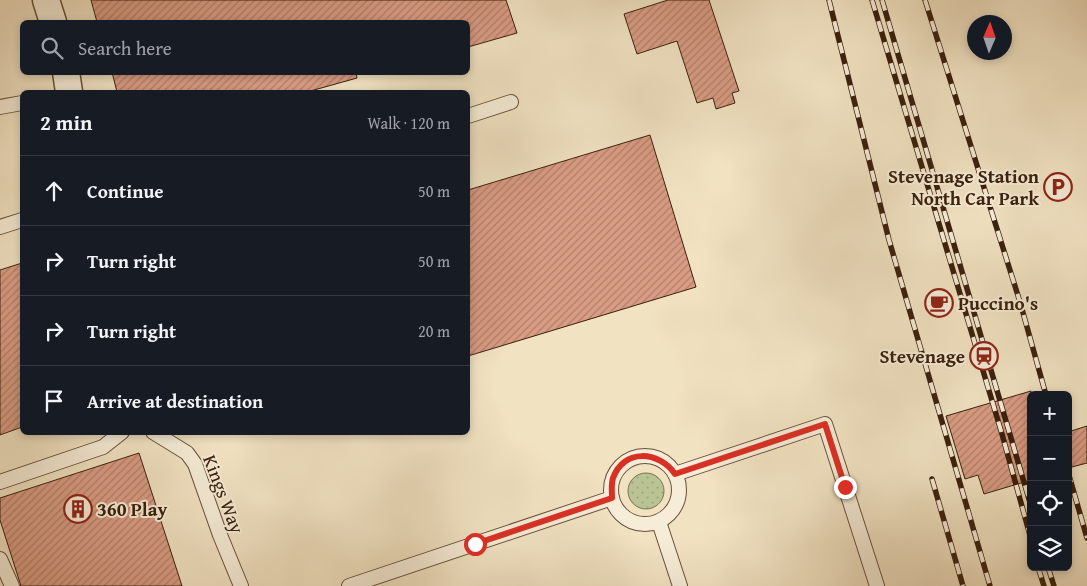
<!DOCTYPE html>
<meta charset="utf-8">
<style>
:root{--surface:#171b24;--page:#242831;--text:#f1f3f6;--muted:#9ea1a6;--line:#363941}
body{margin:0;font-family:"Gentium Book Plus",serif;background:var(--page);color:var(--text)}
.controls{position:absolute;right:15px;bottom:15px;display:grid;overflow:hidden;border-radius:8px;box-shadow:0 2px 8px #0003}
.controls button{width:45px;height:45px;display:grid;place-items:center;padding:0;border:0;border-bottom:1px solid var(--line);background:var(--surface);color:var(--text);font:25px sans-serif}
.compass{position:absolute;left:967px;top:15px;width:45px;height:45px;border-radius:50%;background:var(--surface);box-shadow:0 2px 8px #0003;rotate:2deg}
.stop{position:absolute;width:15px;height:15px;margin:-11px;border:4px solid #d93025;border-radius:50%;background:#fff}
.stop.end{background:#d93025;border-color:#fff;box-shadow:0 1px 5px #0008}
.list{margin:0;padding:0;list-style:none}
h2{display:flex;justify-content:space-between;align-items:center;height:65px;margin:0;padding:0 20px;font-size:21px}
h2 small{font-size:16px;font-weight:400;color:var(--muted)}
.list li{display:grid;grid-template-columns:32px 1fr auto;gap:15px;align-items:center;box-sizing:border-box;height:70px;padding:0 20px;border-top:1px solid var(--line)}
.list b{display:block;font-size:19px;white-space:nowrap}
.list em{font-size:16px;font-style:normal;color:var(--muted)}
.icon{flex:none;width:28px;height:28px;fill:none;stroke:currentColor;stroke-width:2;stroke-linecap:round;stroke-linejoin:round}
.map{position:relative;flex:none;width:1087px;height:586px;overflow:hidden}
.search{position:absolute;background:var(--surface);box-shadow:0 2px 8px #0003;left:20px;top:20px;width:450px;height:55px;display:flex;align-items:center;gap:12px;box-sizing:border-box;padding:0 18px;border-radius:8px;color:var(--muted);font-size:19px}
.panel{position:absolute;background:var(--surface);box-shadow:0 2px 8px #0003;left:20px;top:90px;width:450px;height:345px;border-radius:8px}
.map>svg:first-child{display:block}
.grass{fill:url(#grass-dots);stroke:#7a7250}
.building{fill:url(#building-hatch);stroke:#3a200d}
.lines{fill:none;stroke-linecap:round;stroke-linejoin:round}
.service-casing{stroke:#68503a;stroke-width:16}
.minor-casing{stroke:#68503a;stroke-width:29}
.service{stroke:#f6ecd7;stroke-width:14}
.minor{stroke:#f6ecd7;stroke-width:26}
.rail-casing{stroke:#3a200d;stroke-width:5.5}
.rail{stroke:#f6ecd7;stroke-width:4;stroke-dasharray:11;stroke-linecap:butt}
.route{stroke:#d93025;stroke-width:6}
.labels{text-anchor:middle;stroke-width:4;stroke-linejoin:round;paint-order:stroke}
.poi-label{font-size:19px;font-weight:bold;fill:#3a200d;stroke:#f6ecd7;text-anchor:end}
.street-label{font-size:19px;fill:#3a200d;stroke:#f6ecd7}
</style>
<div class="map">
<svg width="1087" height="586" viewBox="0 0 1087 586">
<defs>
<pattern id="grass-dots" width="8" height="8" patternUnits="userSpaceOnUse" patternTransform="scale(1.25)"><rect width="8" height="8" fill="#b9c394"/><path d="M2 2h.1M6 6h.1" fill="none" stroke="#a0a77e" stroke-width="1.8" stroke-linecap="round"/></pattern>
<pattern id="building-hatch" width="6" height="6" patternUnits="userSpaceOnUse" patternTransform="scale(1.25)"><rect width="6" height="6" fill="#d99c84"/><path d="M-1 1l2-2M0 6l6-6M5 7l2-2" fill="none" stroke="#b17f6a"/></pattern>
</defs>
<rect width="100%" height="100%" fill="#f1e2c2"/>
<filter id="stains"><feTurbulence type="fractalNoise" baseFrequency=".004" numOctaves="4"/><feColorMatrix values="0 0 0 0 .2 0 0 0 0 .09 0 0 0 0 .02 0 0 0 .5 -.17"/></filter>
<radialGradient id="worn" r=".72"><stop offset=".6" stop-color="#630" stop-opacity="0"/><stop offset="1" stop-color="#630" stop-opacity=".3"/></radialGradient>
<circle class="grass" cx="646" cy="491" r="18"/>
<g class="building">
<polygon points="91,0 506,0 517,33 468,47 468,22 97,22"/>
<polygon points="668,0 709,0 739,91 732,93 735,103 716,109 713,98 697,103 677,41 637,54 624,14"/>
<polygon points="112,72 356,72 357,78 307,92 117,92"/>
<polygon points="650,135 696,287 468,356 468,190"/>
<polygon points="22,263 22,427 0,435 0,270"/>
<polygon points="1031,391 1031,480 984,494 978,475 965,479 946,416"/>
<polygon points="1087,426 1087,463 1068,468 1068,432"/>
<polygon points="139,453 182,586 21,586 0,520 0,498"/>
</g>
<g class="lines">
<defs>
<g id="service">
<polyline points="0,107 22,103"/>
<polyline points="468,116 511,102"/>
<polyline points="0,227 22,220"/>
<polyline points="153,432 187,453 195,464 220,535 241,586"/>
<circle cx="645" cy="490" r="34"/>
<polyline points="675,474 825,424 877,586"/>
<polyline points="0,482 103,447 122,432"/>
<polyline points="659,522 680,586"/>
<polyline points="0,559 12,586"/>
<polyline points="349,586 612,498"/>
</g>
<g id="minor">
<polyline points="46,0 53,22"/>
<polyline points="66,72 69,92"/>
</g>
</defs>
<use href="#service" class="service-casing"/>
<use href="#minor" class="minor-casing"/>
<use href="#service" class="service"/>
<use href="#minor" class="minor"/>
<defs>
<g id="rail">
<polyline points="829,0 889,240 990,586"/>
<polyline points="872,0 1002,434 1031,539"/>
<polyline points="882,0 1031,506"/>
<polyline points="925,0 1020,302 1046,395"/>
<polyline points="1068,472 1087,538"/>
<polyline points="932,479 963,586"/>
<polyline points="1038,567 1044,586"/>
<polyline points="1048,567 1054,586"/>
</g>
</defs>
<use href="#rail" class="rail-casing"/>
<use href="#rail" class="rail"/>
</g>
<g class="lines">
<path class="route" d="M475,544L612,498C612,491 611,484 613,478C624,448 659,451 675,474L825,424L845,487"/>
</g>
<defs>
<symbol id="parking-ring" viewBox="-11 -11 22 22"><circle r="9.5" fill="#f6ecd7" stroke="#8f2418" stroke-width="1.5"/><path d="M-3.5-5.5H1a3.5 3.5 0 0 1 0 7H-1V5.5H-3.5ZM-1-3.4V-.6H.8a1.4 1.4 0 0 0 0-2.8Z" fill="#8f2418"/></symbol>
<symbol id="cafe-ring" viewBox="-11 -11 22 22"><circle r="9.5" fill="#f6ecd7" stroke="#8f2418" stroke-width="1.5"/><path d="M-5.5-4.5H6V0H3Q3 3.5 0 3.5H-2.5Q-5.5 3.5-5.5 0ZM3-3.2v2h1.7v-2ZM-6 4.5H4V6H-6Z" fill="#8f2418"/></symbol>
<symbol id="station-ring" viewBox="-11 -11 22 22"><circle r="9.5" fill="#f6ecd7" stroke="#8f2418" stroke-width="1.5"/><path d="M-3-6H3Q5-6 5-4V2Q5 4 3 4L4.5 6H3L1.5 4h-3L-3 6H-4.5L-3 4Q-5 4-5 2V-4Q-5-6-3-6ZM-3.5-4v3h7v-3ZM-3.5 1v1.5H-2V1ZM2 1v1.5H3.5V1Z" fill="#8f2418"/></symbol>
<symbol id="building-ring" viewBox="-11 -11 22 22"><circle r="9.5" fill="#f6ecd7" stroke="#8f2418" stroke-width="1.5"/><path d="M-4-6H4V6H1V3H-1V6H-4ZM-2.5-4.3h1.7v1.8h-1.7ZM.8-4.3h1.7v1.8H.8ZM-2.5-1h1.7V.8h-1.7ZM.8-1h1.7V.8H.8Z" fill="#8f2418"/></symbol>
</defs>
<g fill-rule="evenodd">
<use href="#parking-ring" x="1042" y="171" width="32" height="32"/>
<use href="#cafe-ring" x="923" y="287" width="32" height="32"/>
<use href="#station-ring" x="968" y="340" width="32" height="32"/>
<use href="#building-ring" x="62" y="493" width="32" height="32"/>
</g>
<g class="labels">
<g class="poi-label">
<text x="1039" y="183">Stevenage Station<tspan x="1039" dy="22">North Car Park</tspan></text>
<text x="958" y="310" text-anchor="start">Puccino's</text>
<text x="965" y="363">Stevenage</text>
<text x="97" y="516" text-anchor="start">360 Play</text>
</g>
<g class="street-label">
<text transform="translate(224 494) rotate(69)" y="7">Kings Way</text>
</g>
</g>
<rect width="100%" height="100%" filter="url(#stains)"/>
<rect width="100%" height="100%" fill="url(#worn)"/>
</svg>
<div class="controls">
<button>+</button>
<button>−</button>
<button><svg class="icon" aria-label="locate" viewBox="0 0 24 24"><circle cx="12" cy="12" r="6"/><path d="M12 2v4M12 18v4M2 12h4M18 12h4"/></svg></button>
<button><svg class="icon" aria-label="layers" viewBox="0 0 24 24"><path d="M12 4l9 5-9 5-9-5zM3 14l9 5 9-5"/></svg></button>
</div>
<svg class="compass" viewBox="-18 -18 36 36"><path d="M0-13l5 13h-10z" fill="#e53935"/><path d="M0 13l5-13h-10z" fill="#9ea1a6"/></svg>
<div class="stop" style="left:475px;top:544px"></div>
<div class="stop end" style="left:845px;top:487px"></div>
<div class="search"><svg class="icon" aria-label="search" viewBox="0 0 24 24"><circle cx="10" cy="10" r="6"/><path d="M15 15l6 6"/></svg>Search here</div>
<section class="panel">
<h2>2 min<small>Walk · 120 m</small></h2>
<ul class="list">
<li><svg class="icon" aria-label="ahead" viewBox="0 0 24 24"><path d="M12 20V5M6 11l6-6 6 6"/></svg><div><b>Continue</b></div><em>50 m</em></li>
<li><svg class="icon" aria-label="right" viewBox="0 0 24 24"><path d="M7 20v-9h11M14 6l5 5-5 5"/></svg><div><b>Turn right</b></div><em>50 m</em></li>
<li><svg class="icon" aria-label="right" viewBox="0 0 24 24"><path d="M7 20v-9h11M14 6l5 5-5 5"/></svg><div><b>Turn right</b></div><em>20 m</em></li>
<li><svg class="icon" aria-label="arrive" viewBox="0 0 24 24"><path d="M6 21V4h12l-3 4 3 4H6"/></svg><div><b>Arrive at destination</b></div></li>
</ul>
</section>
</div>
